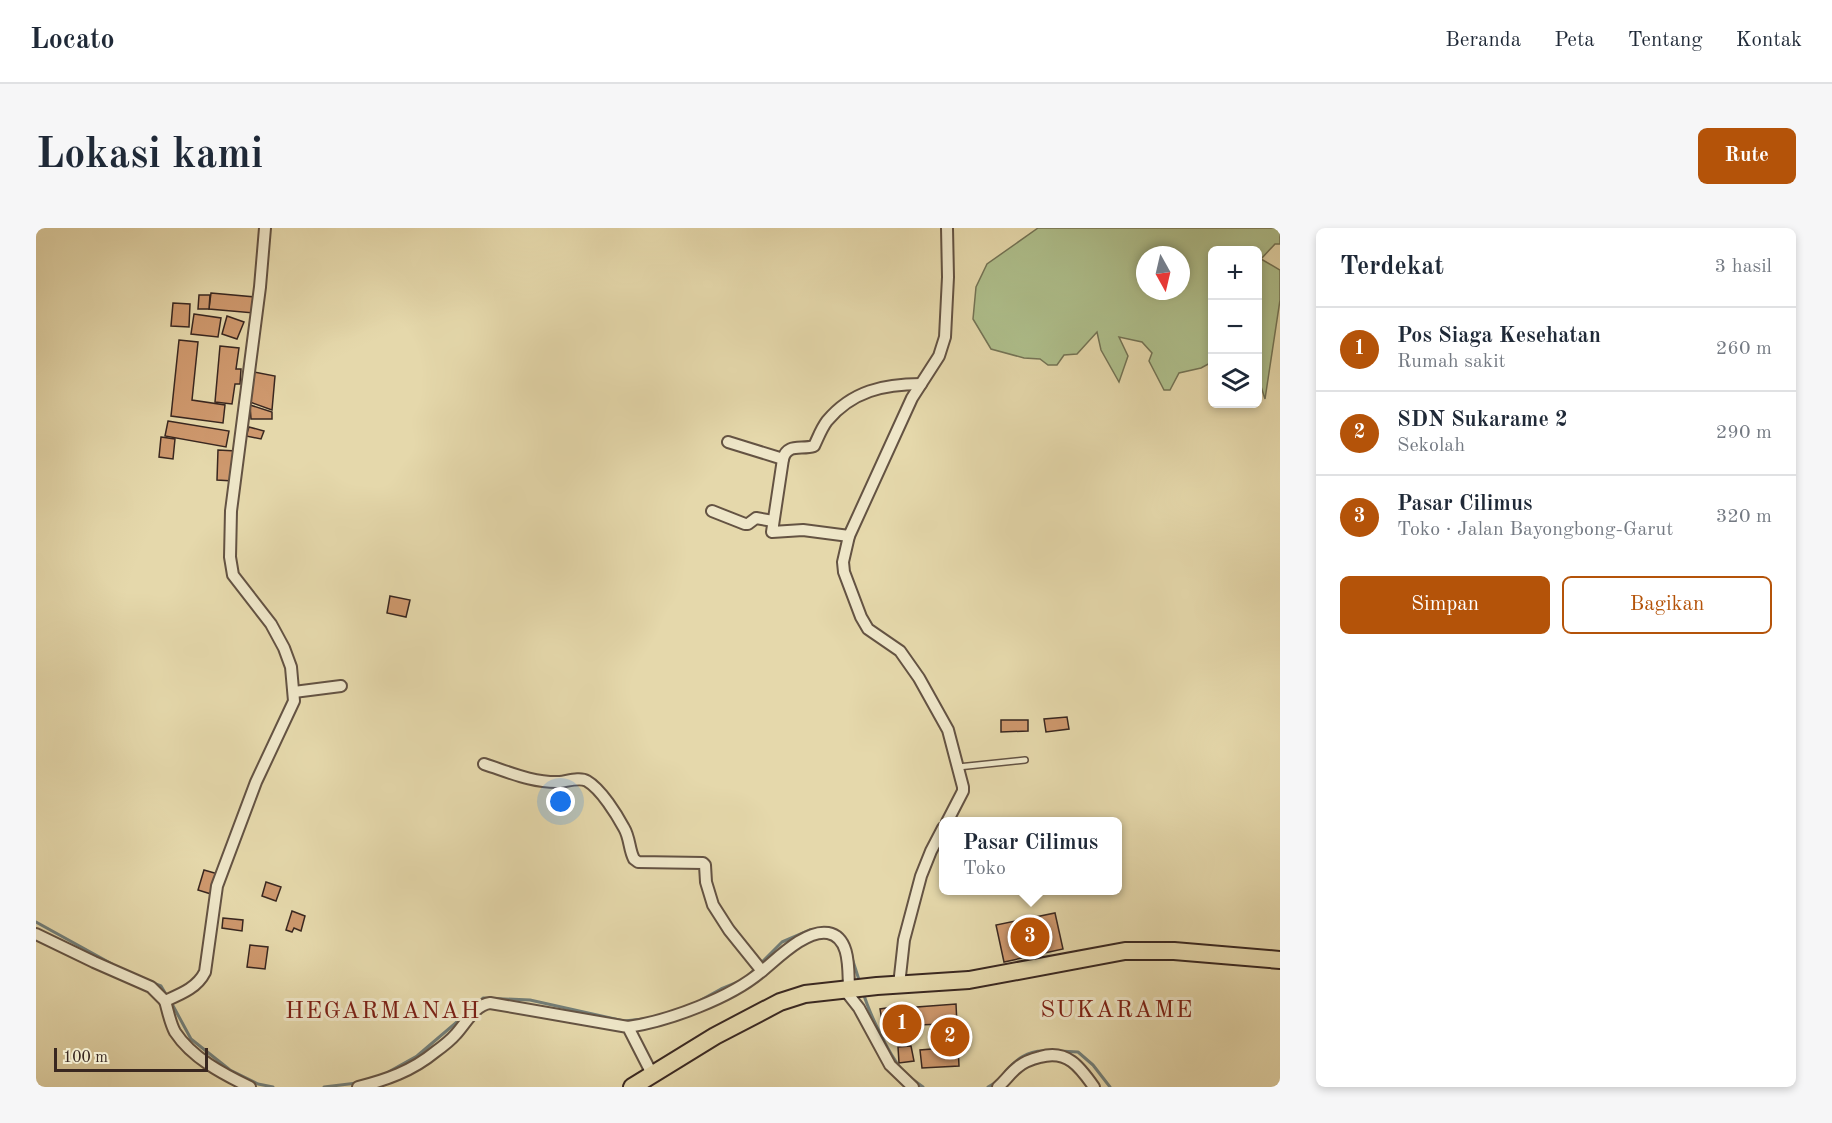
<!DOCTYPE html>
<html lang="id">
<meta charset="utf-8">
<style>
:root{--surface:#fff;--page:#f6f6f7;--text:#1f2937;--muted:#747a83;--line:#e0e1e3;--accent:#b45309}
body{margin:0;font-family:"Old Standard TT",serif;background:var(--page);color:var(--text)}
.controls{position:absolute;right:18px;top:18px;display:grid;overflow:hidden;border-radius:9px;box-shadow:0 3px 9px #0003}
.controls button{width:54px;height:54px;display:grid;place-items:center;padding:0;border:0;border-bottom:2px solid var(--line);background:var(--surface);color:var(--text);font:30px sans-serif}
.compass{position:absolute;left:1100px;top:18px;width:54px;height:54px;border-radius:50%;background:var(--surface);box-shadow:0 3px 9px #0003;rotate:172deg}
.scale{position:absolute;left:18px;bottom:15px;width:154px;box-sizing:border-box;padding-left:6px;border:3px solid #392720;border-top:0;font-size:16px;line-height:21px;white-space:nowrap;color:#392720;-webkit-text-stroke:4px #eee6c8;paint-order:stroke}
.you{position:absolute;left:525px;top:574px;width:21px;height:21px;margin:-15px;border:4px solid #fff;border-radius:50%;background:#1a73e8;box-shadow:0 0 0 9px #1a73e833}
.badge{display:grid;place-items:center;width:39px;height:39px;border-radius:50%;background:var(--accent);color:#fff;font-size:20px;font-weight:700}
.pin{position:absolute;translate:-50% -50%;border:3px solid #fff;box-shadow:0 2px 6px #0006}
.popup{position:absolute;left:903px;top:589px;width:183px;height:78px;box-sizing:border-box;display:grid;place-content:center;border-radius:9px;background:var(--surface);filter:drop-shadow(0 2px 4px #0005);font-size:20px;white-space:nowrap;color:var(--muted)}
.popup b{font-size:22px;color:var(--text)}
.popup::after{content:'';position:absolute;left:50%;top:100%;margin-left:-12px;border:12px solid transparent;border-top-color:var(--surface)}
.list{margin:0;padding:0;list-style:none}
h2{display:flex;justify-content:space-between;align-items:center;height:78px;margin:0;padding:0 24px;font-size:26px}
h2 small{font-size:20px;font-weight:400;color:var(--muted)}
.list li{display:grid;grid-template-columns:39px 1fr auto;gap:18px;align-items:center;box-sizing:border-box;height:84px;padding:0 24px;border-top:2px solid var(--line)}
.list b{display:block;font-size:22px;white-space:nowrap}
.list p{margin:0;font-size:20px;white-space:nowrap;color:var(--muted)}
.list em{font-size:20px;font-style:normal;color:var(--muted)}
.actions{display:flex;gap:12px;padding:18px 24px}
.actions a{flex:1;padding:14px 0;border:2px solid var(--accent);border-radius:9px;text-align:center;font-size:21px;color:var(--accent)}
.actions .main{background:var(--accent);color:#fff}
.icon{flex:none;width:33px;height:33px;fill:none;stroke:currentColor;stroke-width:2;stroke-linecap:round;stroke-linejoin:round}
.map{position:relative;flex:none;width:1244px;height:859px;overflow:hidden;border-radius:9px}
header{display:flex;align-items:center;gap:36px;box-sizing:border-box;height:84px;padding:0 30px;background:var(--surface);border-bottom:2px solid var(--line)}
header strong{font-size:28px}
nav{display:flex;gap:33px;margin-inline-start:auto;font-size:21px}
.intro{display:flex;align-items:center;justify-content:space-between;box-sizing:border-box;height:144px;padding:0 36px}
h1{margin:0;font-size:42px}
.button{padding:15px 27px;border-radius:9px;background:var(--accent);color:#fff;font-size:21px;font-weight:700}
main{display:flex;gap:36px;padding:0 36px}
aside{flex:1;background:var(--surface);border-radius:9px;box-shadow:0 3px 9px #0003}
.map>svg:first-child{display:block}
.green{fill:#afc08d;stroke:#747456;stroke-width:1.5;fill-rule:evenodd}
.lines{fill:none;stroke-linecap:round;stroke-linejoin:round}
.stream{stroke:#727e78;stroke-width:3}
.building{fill:#ce986d;stroke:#392720;stroke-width:1.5}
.lane-casing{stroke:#645343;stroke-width:8}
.street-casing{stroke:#645343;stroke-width:14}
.primary-casing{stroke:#392720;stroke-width:20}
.lane{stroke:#eee6c8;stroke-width:5}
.street{stroke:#eee6c8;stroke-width:10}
.primary{stroke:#e5d8ab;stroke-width:16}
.labels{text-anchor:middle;stroke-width:6;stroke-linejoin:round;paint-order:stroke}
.quarter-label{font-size:24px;letter-spacing:1.5px;fill:#7a1f14;stroke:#eee6c8}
</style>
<header>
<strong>Locato</strong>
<nav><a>Beranda</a><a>Peta</a><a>Tentang</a><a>Kontak</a></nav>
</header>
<div class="intro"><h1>Lokasi kami</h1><a class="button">Rute</a></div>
<main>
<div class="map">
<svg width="1244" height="859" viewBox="0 0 1244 859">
<rect width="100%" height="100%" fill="#e5d8ab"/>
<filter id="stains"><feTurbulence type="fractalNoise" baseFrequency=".00333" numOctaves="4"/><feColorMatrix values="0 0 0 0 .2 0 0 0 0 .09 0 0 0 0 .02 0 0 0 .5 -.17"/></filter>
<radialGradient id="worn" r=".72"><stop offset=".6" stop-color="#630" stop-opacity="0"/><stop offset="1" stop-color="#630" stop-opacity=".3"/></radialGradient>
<path class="green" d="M1002,0H1244V16H1239L1225,31L1244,42V72L1229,171L1222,149V22H1176V134L1165,140L1143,145L1134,162H1128L1113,133L1116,125L1106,114L1083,109L1092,128L1083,154L1065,122L1061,104L1041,126L1028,127L1021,137H1012L1004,131L988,130L955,121L937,91L940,59L951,36ZM1109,27H1145V63H1109Z"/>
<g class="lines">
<g class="stream">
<polyline points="0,694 76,736"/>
<polyline points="816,730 824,755"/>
<polyline points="715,745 746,714 774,702"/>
<polyline points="117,755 125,758 131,768"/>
<path d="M827,764C833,785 852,824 865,841"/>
<polyline points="665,772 685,761 702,754"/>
<polyline points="135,774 155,811 194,842 222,856 237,859"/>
<polyline points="442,775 447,770 494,772 588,793 608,791"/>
<polyline points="1023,823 1042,824 1057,837 1074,859"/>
<path d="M970,843C981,831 991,823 1007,823"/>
<polyline points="347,847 381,828 429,787"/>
<polyline points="872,848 887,859"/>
<polyline points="288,859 321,855"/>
<polyline points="952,859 962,853"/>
</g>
</g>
<g class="building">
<polygon points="175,65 219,69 218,85 173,81"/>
<polygon points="163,67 174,67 173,81 162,81"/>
<polygon points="137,75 154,76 153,99 135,98"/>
<polygon points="158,86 185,90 182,109 155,106"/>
<polygon points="191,88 208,94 201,111 186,106"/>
<polygon points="143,112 162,114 156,172 189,177 187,195 135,188"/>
<polygon points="184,118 203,120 200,141 205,141 204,156 199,156 196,176 179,174"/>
<polygon points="218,144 239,148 236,182 214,174"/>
<polygon points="214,177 236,184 236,191 215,191"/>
<polygon points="132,193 193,203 190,219 129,208"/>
<polygon points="213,199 228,203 225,211 210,208"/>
<polygon points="125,209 139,211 137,231 123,229"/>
<polygon points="182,222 200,223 197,253 181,252"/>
<polygon points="354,368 374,372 370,389 351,385"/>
<polygon points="1031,489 1033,501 1010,504 1008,491"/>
<polygon points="965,492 992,492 992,503 965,504"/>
<polygon points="168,642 182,646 175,666 162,662"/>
<polygon points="230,654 245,659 240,673 226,668"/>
<polygon points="256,683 269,688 265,703 258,700 256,704 250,702"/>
<polygon points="1019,685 1027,721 968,734 960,697"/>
<polygon points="187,690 207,692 206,703 186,700"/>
<polygon points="214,717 232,719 229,741 211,739"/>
<polygon points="920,776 923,838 886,840 884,822 908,820 907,796 882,797 881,779"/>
<polygon points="871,777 875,814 861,816 857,779"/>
<polygon points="857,779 858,797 847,799 844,781"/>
<polygon points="875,818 878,833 863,835 862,819"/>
</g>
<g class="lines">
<defs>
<polyline id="lane" points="922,539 989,532"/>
<g id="street">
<polyline points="911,0 912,49 909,109 903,128 876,170 813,308 807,334 808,344 825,389 832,401 864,423 883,450 912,502 927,559 927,563 911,594"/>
<polyline points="692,214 747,231 736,304 767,302 813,308"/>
<path d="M747,231C751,215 765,222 778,218C782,210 785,201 791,193C816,163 848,156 885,156"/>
<polyline points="676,283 709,296 712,296 720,290 737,293"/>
<polyline points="258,464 305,458"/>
<path d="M448,536C473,544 496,555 524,554C532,553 544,549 551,553C565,561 581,587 588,600C594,610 593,622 598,631L602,634L667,635L669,637L670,654L677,677L693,702L726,743"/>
<polyline points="0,706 58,734 115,759 129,773"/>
<polyline points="863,757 868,712 885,648 895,623 907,600"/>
<polyline points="808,761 823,780 854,837 877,859"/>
<path d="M592,799C632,793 695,770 726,743C741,731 770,701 792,705C815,709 812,743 813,760"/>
<path d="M214,859C187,846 156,830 139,804C134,795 132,783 129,773C145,766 161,760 169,744L181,658L220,554L258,473L255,439L248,420L235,396L197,347L194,329L195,283L224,59L229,0"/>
<path d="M322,859C350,852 376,843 399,824C406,819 414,813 420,806C430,795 439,777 454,775L592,799L616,846"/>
<path d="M962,859C969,853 975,844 982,839C989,833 996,831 1004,829C1031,821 1044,839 1058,859"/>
</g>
<polyline id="primary" points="596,859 679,808 744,774 769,766 841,758 933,752 1089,723 1138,723 1244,732"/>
</defs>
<use href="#lane" class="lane-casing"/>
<use href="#street" class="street-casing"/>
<use href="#primary" class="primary-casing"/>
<use href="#lane" class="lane"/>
<use href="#street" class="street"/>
<use href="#primary" class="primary"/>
</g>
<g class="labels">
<g class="quarter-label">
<text x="1081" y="789">SUKARAME</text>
<text x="347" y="790">HEGARMANAH</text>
</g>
</g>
<rect width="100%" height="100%" filter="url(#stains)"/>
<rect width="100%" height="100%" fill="url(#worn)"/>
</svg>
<div class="controls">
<button>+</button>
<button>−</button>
<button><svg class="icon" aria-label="layers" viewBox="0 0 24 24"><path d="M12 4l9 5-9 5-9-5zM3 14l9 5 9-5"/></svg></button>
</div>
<svg class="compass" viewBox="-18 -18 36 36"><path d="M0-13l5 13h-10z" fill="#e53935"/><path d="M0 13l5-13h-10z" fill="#747a83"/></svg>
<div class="scale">100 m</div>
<div class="you"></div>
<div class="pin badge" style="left:866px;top:796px">1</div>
<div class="pin badge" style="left:914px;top:809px">2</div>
<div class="pin badge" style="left:994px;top:709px">3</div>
<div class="popup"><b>Pasar Cilimus</b>Toko</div>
</div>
<aside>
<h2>Terdekat<small>3 hasil</small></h2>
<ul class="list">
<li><span class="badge">1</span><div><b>Pos Siaga Kesehatan</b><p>Rumah sakit</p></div><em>260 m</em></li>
<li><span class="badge">2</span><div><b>SDN Sukarame 2</b><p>Sekolah</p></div><em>290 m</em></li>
<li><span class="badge">3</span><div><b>Pasar Cilimus</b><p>Toko · Jalan Bayongbong-Garut</p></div><em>320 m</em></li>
</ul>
<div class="actions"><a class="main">Simpan</a><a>Bagikan</a></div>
</aside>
</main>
